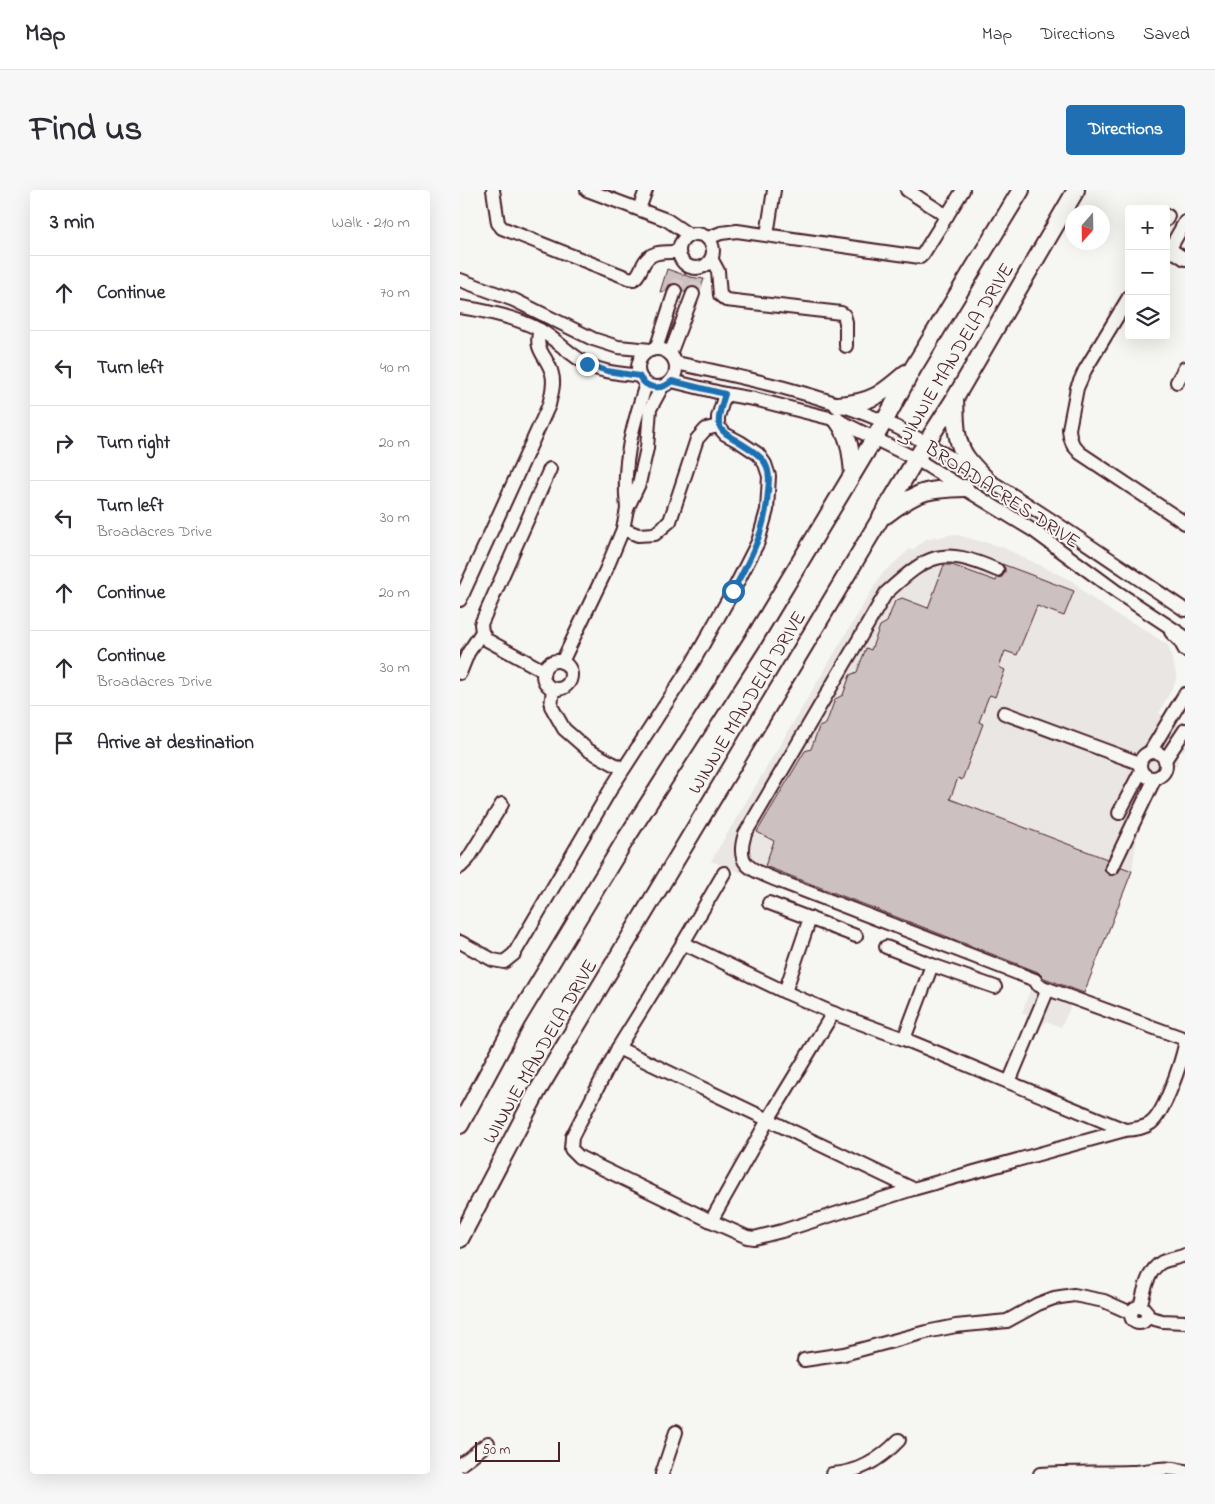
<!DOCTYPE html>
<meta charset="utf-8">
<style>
:root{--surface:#fff;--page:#f7f7f7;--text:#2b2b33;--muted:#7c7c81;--line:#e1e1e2;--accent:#1f6fb2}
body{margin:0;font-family:"Indie Flower",sans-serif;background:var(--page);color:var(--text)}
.controls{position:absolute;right:15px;top:15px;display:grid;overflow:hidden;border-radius:5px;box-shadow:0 5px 20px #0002}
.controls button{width:45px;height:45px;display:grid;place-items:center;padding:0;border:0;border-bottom:1px solid var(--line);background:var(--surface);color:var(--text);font:25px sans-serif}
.compass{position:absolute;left:605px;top:15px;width:45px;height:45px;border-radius:50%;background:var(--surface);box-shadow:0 5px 20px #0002;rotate:200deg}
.scale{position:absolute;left:15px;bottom:12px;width:85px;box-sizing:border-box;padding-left:5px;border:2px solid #4a1f2b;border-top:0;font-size:14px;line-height:18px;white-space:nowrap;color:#4a1f2b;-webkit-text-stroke:4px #f6f6f2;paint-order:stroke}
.stop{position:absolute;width:15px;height:15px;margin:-11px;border:4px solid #1f6fb2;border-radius:50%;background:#fff}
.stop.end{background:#1f6fb2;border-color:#fff;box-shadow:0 1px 5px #0008}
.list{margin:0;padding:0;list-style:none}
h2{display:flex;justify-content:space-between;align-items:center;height:65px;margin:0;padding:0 20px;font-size:21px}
h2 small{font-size:16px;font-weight:400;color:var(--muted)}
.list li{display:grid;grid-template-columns:32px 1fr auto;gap:15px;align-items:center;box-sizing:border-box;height:75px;padding:0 20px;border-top:1px solid var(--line)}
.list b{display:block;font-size:19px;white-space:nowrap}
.list p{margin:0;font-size:16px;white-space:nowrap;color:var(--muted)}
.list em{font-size:16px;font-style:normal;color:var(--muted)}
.icon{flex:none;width:28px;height:28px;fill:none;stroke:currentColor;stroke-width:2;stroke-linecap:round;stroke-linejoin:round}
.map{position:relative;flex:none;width:725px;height:1284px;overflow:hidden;border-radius:5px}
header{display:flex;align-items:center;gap:30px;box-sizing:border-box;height:70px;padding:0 25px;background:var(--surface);border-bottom:1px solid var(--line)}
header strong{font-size:24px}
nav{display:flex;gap:28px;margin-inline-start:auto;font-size:18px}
.intro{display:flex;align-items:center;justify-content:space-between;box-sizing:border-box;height:120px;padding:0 30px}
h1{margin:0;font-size:35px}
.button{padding:12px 22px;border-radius:5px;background:var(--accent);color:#fff;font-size:18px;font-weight:700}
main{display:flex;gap:30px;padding:0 30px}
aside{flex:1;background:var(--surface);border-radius:5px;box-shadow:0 5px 20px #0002}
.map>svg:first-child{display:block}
.built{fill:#e9e6e3}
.building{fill:#ccc1c0;stroke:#4a1f2b}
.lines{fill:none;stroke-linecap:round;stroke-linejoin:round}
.minor-tunnel{stroke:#d4cbca;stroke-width:12;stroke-dasharray:12 6;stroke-linecap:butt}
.minor-casing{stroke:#4a1f2b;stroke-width:16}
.major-casing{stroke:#4a1f2b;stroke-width:20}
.minor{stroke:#f6f6f2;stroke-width:12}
.major{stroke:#f6f6f2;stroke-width:16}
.route{stroke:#1f6fb2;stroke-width:6}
.labels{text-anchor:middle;stroke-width:4;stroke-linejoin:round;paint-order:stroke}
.street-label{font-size:20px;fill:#4a1f2b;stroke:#f6f6f2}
</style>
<header>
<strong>Map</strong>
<nav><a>Map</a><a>Directions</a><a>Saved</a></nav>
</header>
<div class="intro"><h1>Find us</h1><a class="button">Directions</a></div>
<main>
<aside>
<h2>3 min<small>Walk · 210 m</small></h2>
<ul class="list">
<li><svg class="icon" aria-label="ahead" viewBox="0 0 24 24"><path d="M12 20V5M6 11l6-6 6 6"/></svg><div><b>Continue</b></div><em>70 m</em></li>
<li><svg class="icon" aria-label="left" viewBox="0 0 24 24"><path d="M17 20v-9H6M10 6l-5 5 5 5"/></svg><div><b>Turn left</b></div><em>40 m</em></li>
<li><svg class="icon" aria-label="right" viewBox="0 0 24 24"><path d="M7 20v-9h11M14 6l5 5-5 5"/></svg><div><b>Turn right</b></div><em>20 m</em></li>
<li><svg class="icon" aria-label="left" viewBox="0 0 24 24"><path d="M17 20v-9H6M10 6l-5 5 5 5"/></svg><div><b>Turn left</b><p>Broadacres Drive</p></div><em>30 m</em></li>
<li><svg class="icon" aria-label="ahead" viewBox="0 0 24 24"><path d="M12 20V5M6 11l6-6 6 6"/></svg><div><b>Continue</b></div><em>20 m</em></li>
<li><svg class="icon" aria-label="ahead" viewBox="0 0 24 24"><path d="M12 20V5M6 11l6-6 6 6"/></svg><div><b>Continue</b><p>Broadacres Drive</p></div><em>30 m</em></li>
<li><svg class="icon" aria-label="arrive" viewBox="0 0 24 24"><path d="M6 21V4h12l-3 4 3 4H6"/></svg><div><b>Arrive at destination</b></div></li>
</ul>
</aside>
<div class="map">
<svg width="725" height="1284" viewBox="0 0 725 1284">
<rect width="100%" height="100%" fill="#f6f6f2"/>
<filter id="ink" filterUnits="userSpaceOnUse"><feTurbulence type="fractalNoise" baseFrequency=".02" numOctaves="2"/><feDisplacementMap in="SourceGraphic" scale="10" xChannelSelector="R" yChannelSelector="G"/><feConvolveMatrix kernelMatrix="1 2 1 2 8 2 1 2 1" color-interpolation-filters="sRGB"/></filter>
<g filter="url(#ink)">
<polygon class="built" points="493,344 542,357 614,392 627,405 658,426 675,434 708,455 717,488 699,523 725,538 725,559 718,564 717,576 714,575 702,591 679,635 672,680 652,732 618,817 609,815 610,818 601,837 586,831 584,835 576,832 577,828 562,823 572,795 251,671 421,385 450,359 452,361 467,348 468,350 475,346 476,348"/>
<g class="building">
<polygon points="207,79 230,87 244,89 240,100 236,97 232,96 228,98 225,102 223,102 221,95 214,93 209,95 206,101 200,102"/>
<polygon points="542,374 614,401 604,426 577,416 557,465 545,461 539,477 545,480 535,507 530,505 528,508 519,532 523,534 502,590 498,588 490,609 647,669 644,679 649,685 657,684 662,677 672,681 624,803 584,788 578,782 305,676 314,651 297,642 345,561 351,559 359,537 366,534 375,509 383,505 390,485 397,482 406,458 411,460 420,436 427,432 435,411 442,408 468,418 484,375 492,375 536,391 537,388 542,387 545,382 545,378"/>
</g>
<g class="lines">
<g class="minor-tunnel">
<polyline points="215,101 221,84"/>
<polyline points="233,104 239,89"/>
</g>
<defs>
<g id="minor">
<path d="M33,0L38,33L42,38L168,88L174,89C179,85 180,81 183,75C190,60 205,62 219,62"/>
<polyline points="127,0 207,30 229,45"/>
<polyline points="447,0 487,26"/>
<polyline points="179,19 186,0"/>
<polyline points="706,30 708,26"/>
<circle cx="236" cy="61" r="17"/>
<polyline points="307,45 314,0"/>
<polyline points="248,48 261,43 277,41 460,67 463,64 503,0"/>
<polyline points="709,60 725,32"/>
<polyline points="706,61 716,63 725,69"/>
<polyline points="252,70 258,81 260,105 266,110 381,123 384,125 386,132 386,156"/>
<polyline points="0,90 54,110 133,149 158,157 191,160"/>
<polyline points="669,107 625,180 617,198 609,239 610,247 613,255 620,263 725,333"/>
<path d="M0,117C27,121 56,127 80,140C97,150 110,165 127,174C143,183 161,183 179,186"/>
<circle cx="197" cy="178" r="19"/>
<polyline points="196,159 215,101"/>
<polyline points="210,164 233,104"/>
<path d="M216,173C286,188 357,203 423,231C450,242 475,259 500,273C577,318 650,370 725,420"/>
<polyline points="212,191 265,204 294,209 377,230 456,269 574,341 657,402 725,447"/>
<polyline points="717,192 725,178"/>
<path d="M167,319C162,272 172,238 186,194"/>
<polyline points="163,339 178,345 195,344 210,331 237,249 246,239 258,236"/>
<path d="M537,380C481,356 469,364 426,403L285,644C274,677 293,680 319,691L575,790L578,795L588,799L725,849"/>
<path d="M0,410L89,215C91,205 95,194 92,184C88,166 73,161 80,140"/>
<polyline points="711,442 720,451 725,460"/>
<circle cx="97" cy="485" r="14"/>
<polyline points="102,472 146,380 163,339 167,319 179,294 187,258 190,219 202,197"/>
<polyline points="84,481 27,450 22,442 21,434 90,279"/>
<polyline points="0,483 8,463 22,442"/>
<polyline points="93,499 91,516 104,539 128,560 163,579"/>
<polyline points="544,523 679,573"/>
<circle cx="693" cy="575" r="13"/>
<polyline points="690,562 725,504"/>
<polyline points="705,570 725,540"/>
<polyline points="659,623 681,581"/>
<polyline points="0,677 8,669 42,614"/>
<polyline points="652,678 695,588"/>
<polyline points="309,713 396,746"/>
<polyline points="0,752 33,770 44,772 54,764 152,597 233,472 273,401 298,352 307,320 309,286 305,274 298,264 280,252 265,244 258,236 258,227 265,204"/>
<polyline points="223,753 264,683"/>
<polyline points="426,757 472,775 535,797"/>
<polyline points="325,802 350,728"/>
<polyline points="444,849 472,775"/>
<polyline points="158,858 453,999"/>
<polyline points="549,892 588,799"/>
<path d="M665,940L444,849L373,823L325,802L223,753L158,858L112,947L111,959L119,967L251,1031L287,1047L294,1048L322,1041L453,999L665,940C674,939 683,939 691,933C705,922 721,873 725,855"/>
<polyline points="251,1031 308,930 373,823"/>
<circle cx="679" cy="1125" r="8"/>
<path d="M680,1117C684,1103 687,1080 702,1072C709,1069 718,1068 725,1065"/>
<polyline points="687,1127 702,1131 725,1132"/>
<polyline points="344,1170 384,1164 466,1142 496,1136 547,1131 578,1114 594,1108 614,1105 644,1111 671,1123"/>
<polyline points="0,1275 28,1253"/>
<polyline points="202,1284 216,1242"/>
<path d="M372,1284C398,1283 421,1269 439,1250"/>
<path d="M580,1284C610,1282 640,1283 671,1282C692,1282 701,1275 725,1281"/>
</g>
<g id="major">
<path d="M495,208C496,228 494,251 507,268C512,275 519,282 525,288"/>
<path d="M378,215C411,213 422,204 446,183"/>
<path d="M377,230C390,247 391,262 393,283"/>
<path d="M426,325C457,301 467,299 505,298"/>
<polyline points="0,935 57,829 167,647 293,450 424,232 453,178 561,0"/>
<polyline points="0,1049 77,902 456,269 495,208 616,0"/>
</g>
</defs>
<use href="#minor" class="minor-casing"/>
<use href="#major" class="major-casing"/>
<use href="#minor" class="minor"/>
<use href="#major" class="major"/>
</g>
</g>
<g class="lines" filter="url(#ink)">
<path class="route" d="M127,174L147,181L179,186C186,199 201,201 212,191L265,204C252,244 259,238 290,259C296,263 303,268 306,275C310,283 309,292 308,301C306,341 291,367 273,401"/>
</g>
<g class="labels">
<g class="street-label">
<text transform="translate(494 164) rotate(-59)" y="7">WINNIE MANDELA DRIVE</text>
<text transform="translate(543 304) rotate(33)" y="7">BROADACRES DRIVE</text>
<text transform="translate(286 512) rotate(-59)" y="7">WINNIE MANDELA DRIVE</text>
<text transform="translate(79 861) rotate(-60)" y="7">WINNIE MANDELA DRIVE</text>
</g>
</g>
</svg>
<div class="controls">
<button>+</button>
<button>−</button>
<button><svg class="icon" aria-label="layers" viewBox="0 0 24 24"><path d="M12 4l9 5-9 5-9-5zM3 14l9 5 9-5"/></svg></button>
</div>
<svg class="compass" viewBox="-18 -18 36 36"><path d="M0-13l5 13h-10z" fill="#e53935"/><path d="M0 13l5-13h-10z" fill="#7c7c81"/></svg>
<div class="scale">50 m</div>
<div class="stop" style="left:273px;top:401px"></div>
<div class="stop end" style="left:127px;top:174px"></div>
</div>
</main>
